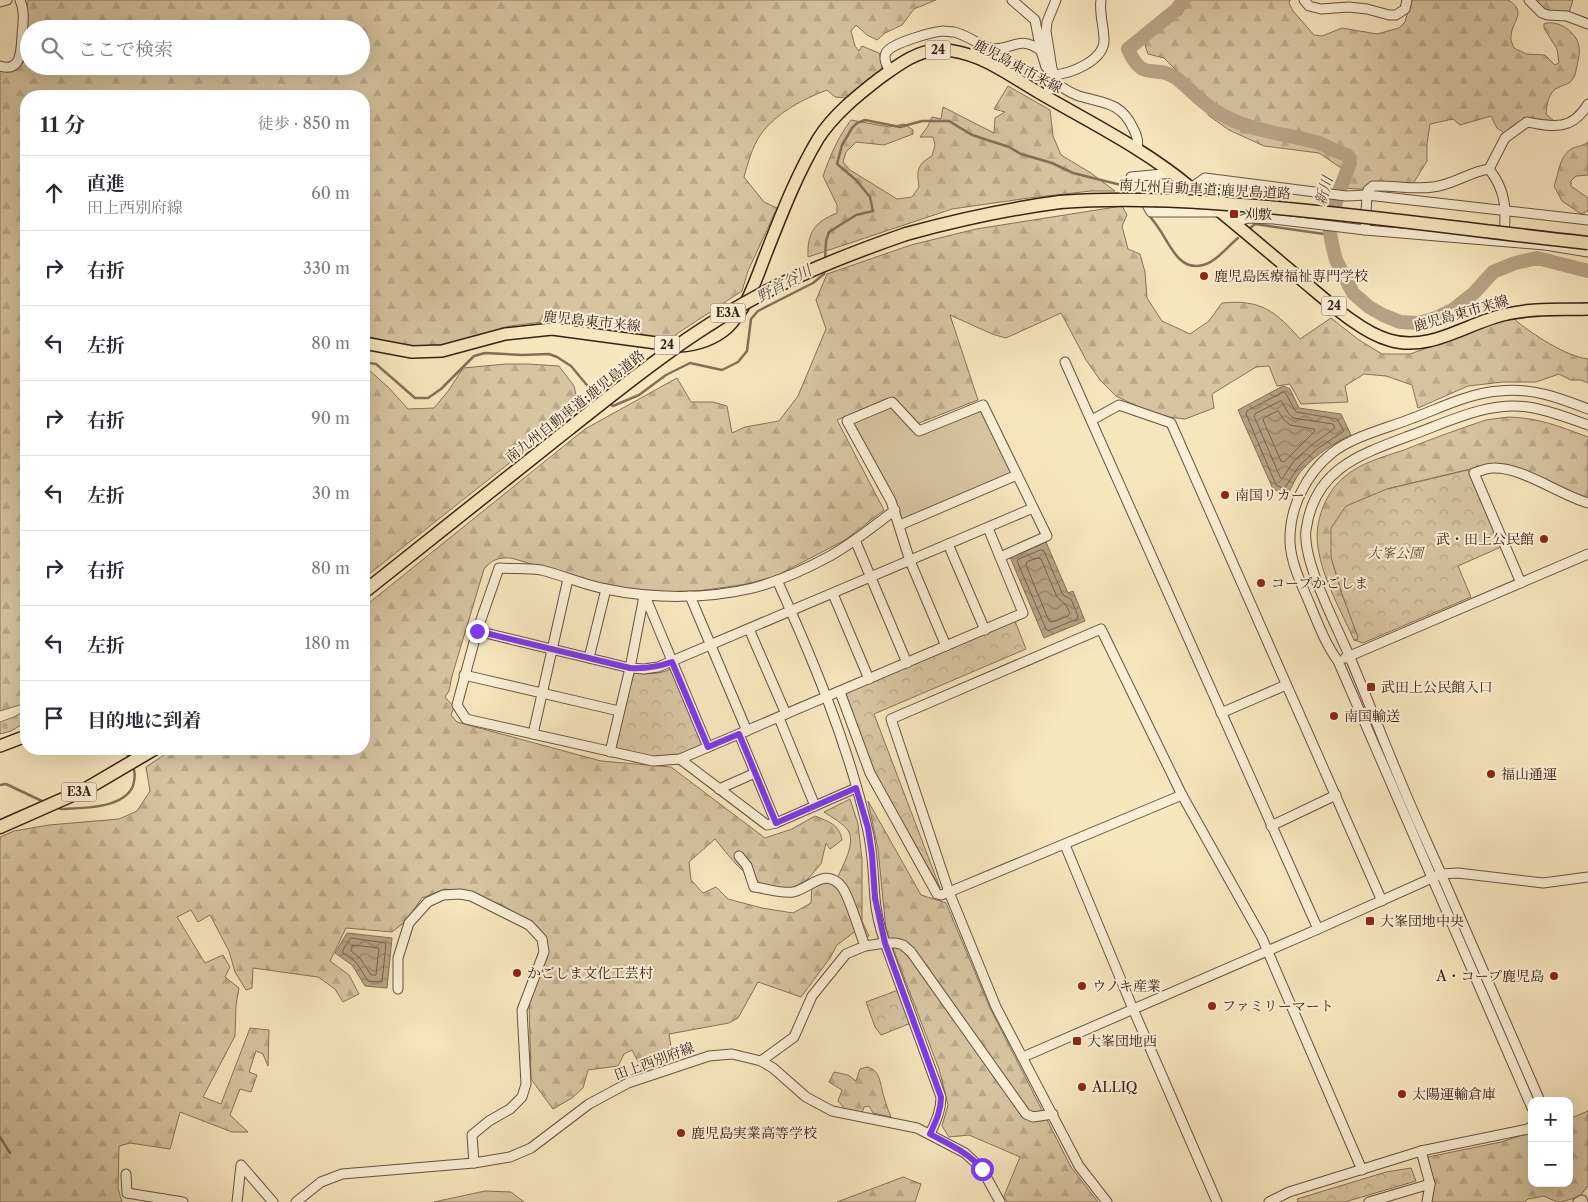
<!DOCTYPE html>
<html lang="ja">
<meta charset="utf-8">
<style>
:root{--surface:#fff;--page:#f2f2f3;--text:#2b2b33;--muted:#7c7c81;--line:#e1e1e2}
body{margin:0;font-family:"Libre Caslon Text","Noto Serif JP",serif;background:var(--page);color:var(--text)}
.controls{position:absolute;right:15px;bottom:15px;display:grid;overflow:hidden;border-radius:10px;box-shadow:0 5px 20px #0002}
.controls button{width:45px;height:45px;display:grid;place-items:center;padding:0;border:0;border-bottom:1px solid var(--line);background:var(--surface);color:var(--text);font:25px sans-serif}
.stop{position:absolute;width:15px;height:15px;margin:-11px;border:4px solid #7c3aed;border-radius:50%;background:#fff}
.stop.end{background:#7c3aed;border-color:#fff;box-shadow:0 1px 5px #0008}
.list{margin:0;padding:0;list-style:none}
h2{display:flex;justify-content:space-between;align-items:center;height:65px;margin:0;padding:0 20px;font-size:21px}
h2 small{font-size:16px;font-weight:400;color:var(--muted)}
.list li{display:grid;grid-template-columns:32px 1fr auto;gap:15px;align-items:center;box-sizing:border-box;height:75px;padding:0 20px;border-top:1px solid var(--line)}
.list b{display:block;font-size:19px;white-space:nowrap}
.list p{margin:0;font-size:16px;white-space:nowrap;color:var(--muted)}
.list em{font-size:16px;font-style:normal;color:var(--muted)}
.icon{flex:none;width:28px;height:28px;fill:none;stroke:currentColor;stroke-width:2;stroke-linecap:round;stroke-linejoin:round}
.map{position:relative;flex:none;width:1588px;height:1202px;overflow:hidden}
.search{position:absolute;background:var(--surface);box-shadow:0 5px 20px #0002;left:20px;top:20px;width:350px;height:55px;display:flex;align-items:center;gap:12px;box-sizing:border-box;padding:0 18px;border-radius:28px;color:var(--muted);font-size:19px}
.panel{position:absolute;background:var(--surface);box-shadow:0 5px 20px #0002;left:20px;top:90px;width:350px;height:665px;border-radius:20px}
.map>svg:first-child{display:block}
.forest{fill:url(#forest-firs);stroke:#88725b;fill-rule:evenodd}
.cemetery{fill:url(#cemetery-stones);stroke:#88725b}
.park{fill:url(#park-crowns);stroke:#88725b}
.pitch{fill:#d7c5a2;stroke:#88725b}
.water{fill:url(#water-waves);stroke:#846f58}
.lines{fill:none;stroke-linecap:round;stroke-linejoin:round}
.shore{stroke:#77624c;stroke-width:1}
.stream{stroke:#846f58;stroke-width:2.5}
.river{stroke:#b6a385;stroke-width:14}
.minor-casing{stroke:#68523f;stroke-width:11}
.major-casing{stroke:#382014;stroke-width:14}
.highway-casing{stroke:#382014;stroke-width:15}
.minor{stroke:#faefd5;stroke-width:9}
.major{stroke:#f7e7bf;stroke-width:11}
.highway{stroke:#f7e7bf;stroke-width:12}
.highway-bridge-casing{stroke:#382014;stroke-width:15;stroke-linecap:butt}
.highway-bridge{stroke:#f7e7bf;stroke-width:12}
.route{stroke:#7c3aed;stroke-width:6}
.poi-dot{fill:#8f2418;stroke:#faefd5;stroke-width:2}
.labels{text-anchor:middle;stroke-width:4;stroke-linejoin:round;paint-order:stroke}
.shield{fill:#faefd5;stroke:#725e4e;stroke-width:1}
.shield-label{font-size:12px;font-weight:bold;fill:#382014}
.street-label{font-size:14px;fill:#382014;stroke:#faefd5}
.poi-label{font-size:14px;fill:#382014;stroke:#faefd5;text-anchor:start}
.park-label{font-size:14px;font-style:italic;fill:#604938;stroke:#faefd5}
.water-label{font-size:15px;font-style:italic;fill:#644e3c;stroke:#faefd5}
</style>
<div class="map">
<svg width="1588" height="1202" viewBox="0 0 1588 1202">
<defs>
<pattern id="forest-firs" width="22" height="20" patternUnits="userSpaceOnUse" patternTransform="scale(1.25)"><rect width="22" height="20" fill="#d7c5a2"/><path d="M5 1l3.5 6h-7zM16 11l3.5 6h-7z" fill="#b9a98b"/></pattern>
<pattern id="cemetery-stones" width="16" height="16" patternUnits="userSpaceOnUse" patternTransform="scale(1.25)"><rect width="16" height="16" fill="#d7c5a2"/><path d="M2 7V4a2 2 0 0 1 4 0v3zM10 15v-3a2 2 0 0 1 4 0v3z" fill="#b9a98b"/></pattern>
<pattern id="park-crowns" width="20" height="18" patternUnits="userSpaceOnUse" patternTransform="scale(1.25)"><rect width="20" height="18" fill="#d7c5a2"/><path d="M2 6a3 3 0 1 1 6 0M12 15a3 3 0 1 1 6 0" fill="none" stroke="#b9a98b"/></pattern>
<pattern id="water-waves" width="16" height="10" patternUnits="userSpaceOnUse" patternTransform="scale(1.25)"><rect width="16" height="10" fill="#b6a385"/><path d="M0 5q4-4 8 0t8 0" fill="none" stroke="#95846c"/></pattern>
</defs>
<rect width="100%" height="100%" fill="#f7e7bf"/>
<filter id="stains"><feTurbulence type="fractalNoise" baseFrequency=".004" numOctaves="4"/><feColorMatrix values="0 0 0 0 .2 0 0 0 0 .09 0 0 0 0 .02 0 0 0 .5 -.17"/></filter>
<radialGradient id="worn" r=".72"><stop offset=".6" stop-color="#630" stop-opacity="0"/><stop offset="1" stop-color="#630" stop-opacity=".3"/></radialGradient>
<g class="forest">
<path d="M28,0H936L914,9L902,25L885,33L877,40L867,35L856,25L851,31L855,46L859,51L862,46L879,53L882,61L881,72L846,98L835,97L827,90C803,99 776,113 761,134C752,147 748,163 744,177L764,202L777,208L748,271L742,291L669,339L550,321L510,326L450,344L417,347L380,341L378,339L364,336V96H26V703L0,711V70C10,74 17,69 24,62ZM29,29H361V66H29Z"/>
<path d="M1178,0H1290L1289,3L1293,11L1314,35L1322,36L1342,28L1377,34L1399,28L1405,22L1411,0H1508C1528,12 1512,21 1511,36C1510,40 1513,45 1514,48L1526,54L1545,55L1555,65L1559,63L1557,49L1544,28V24C1551,21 1560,24 1566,28C1581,39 1581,49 1577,66C1576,69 1576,74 1574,77C1570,85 1565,84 1559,87C1548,92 1547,104 1546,114L1556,123C1531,119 1524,114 1504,133L1497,128L1491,116L1460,125L1453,119L1430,124L1427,144V161L1408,192L1342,188L1350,174L1319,153L1264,146L1229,130L1208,115L1200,91L1180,74L1164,58L1148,54L1145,45L1146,34L1182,14Z"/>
<polygon points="1532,0 1573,0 1569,13 1548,12"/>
<path d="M1008,86L1050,110L1053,136L1061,155L1091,173L1115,191H1091L1029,198L952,209L808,257C807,232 815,222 837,213V205L823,176C830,156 838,137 851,120L889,127L904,124L913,130V134L884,145L856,142L846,152L843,162L850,170L897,199L912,197L919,187C917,171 916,165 932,156L935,145L933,137H920L928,126L932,117L941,119L943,107L994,133L995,118L1005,112L994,109Z"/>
<path d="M1588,142V175L1576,176L1571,181V186L1588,198V211L1581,214L1562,201L1554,186C1559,173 1559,155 1573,148C1578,146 1583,146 1588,142Z"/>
<path d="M1122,206L1127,215L1122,226L1128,249L1140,254L1145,272L1147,298L1162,321L1190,334L1209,321L1222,303C1260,299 1276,311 1300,339L1331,318L1359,340L1382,354H1410L1458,337L1493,322L1514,319C1532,334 1565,356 1588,359V383L1581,380H1571L1559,374L1536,382H1503L1468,386L1418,408L1412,385L1386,376L1364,374L1345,386L1348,402L1301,404L1290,384L1277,386L1269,366L1256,367L1212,394L1214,408L1185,419L1169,417L1139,407L1116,396L1100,380L1086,360L1061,313L1006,338L992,334L950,315L978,400L919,423C906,421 900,406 888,398L837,420L884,510L845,540L776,576L747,584L699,591L646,592L600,584L511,558C498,557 492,560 484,569L452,676L449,691L445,697L454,707L451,715L457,722L601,761L671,767L765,838L792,829L815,816C829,822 839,824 842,840L830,849L826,843L821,864L806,881L791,891C783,889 775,888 768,886C744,878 730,857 715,839L689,862L691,880L703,893L716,887L728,899L762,908L793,913L811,903L812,883L837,879C842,866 855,846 849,832C845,824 831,817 824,812L850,799L858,824L862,859V921L869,936L864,937L857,930L837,945L830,958L801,997L758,982L738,1018L729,1023L669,1034L674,1065L644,1073L632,1050L624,1054L618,1066L588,1070L583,1088L572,1098L553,1109L531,1079L529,1000L547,958L544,937L527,920L498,903L481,902L471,893L445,889L422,898L406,921L392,932L346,928L330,961L349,975L359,994L343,1002L335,989L318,977L253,968L252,988L246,990L235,972L229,951L210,915L198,922L191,910L177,917L205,963L223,955L230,967L225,977L239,988L236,1005L235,1036L203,1097L221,1104L250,1028L269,1030L268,1066L263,1054L256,1051L249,1072L257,1075L251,1092L240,1089L230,1115L248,1132H232L180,1112L170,1149L130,1143L119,1146L118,1189L122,1202H0V837L14,831L49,825L119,819L137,811L150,791L146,767L173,749H364V607L585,429L677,378L691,402H713L727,406L732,433L745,427L779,421L798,396L826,329L816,300L827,274L911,245L976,229Z"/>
<polygon points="506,364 527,364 559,366 574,386 579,408 364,578 364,370 369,370 389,388 408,409 434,408 449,390 463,368"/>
<path d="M1508,417C1540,418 1558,426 1588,437V500L1491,464L1387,489L1331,557L1342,594L1358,637L1357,640H1354C1341,611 1323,580 1318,548C1314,524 1324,495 1342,479C1359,463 1383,457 1404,450C1431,439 1459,429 1486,420Z"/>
<polygon points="868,801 921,895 946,903 990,1008 1071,1167 1098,1202 1007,1202 1004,1196 1020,1157 969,1135 949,1137 942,1126 948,1105 939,1069 886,930 878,849"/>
<path d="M867,1067C881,1070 880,1085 884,1097C886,1104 888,1110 891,1117L873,1113L869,1106L864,1107L862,1113L846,1110L838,1101L842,1090L829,1082L834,1072L848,1075L856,1081L860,1069Z"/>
<polygon points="1588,1111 1588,1186 1579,1197 1561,1202 1557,1202 1544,1196 1528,1199 1525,1202 1431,1202 1434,1187 1428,1157 1501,1142 1532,1132 1532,1183 1569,1183 1569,1119"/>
<polygon points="903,1177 921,1184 915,1202 837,1202"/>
</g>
<polygon class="cemetery" points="26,710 26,722 11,731 0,734 0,722 14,717"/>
<g class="park">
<polygon points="1468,470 1501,547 1458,566 1471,597 1363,643 1354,640 1357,640 1358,637 1342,594 1331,557 1331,528 1346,506 1387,489"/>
<polygon points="1015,621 1026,649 874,714 940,888 869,764 845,695 847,692"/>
<path d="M671,669L702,743V747L680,755L659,758L616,750L614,746L631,673C645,674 658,675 671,669Z"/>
<polygon points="898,990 911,1023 881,1035 875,1027 866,1002"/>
<polygon points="1411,1168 1416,1181 1345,1202 1298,1202 1297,1199 1386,1172"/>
</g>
<g class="pitch">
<polygon points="888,407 893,408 919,436 980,409 983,410 1012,471 1012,474 903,520 900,518 853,426 855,422"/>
<polygon points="485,1191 511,1192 524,1202 434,1202"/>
</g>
<g class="water">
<path d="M1283,386L1290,389L1299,408L1341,414L1351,435C1333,443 1317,454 1303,469C1296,476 1292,487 1287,496L1273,489L1238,410Z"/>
<polygon points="1046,542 1068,593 1073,591 1085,621 1044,638 1010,557"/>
<polygon points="347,933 392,938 387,988 365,986 352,965 335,953"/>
</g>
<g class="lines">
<g class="shore">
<polygon points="1284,392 1286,394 1296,412 1337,419 1344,431 1317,449 1299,466 1284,489 1276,485 1246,414 1247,411"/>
<polygon points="1281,401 1289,414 1293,418 1333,424 1335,428 1313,444 1294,461 1282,479 1280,477 1254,416 1255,414"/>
<polygon points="1278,411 1284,420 1290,425 1314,429 1315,431 1284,462 1281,461 1263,420 1264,418"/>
<polygon points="1041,550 1044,551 1063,595 1071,599 1078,616 1077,619 1048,631 1046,629 1017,561 1019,559"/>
<polygon points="1038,558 1041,559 1057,597 1066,605 1070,613 1068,616 1052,622 1049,621 1026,565 1027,562"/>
<polygon points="351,938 386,943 382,982 368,981 356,962 343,953 343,950"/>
<polygon points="353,945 379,948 376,975 371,975 360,958 351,951"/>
</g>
<g class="stream">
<path d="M1149,215C1154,222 1159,228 1163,235C1172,250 1182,271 1203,265C1216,262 1228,246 1238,238"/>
<polyline points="1249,229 1255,224 1331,235"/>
<polyline points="825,261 826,241 829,232 856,215 873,211 870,197 856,180 837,164 842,145 852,128 857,123 865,120 900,127 922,121 949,121 972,135 1009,147 1021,154 1052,163 1073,173 1121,185 1130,194"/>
<polyline points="364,362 376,364 415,398 428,398 441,389 474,356 485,353 522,355 549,354 557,357 571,366 596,396 601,399"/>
<polyline points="608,403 613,406 639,395 666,375 690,363 722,370 738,362 747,351 751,319 758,311 813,283 824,274 825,269"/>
<polyline points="124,749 130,760"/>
<polyline points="0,785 6,784 44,802"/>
<path d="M56,807L61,809C82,808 123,809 133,786C135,779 136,773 133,767"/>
<polyline points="0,1137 10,1153"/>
</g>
<path class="river" d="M1184,0L1176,10L1128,49C1143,84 1154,63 1176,78C1189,88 1200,101 1214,110C1248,132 1279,132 1316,142C1327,145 1335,152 1347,155L1350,163L1337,197L1330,232L1332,244L1336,260L1353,293L1369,307L1383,315L1400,322L1419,323L1436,318L1454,309L1474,293L1493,272L1515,263L1537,258L1588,271"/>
<defs>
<g id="minor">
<polyline points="1012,0 1035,20 1041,51"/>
<polyline points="1304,0 1309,6 1321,9 1349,7 1367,9 1389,15 1396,15 1405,9 1407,0"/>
<polyline points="1529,0 1542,13 1548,15 1567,16 1588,24"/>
<polyline points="0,2 7,0"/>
<path d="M0,66C22,73 21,49 22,35C23,23 25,11 20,0"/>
<path d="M890,71C887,66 883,59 886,53C891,43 932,32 943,31C946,31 951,32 954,32C967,35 977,44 990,48C1010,53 1018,33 1041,51L1046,67L1052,69"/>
<path d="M1053,75C1070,74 1104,61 1104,40C1104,27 1099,13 1101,0"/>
<path d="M1052,81C1060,86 1070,93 1079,96C1103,103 1121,102 1133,128C1137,135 1139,142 1137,150"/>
<polyline points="1046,97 1053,75 1046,31 1047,22 1056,0"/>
<polyline points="1173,173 1131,177 1151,212 1220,212"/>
<polyline points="1191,188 1205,178 1346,196 1367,195 1588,220"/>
<polyline points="1236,225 1239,221 1248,218 1274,219 1365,230 1545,245 1588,252"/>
<path d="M1365,230L1367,195L1368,190L1373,186C1393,185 1413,190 1433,187C1453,185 1469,172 1489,169"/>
<path d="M1504,238C1506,210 1507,192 1489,169L1505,138L1527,122C1553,127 1572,131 1588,104"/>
<polyline points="1065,362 1318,929"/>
<polyline points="1092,420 1119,405 1171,423 1382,901"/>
<path d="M895,510C874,526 853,543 830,556C806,569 780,581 753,588C707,599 653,599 606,589C584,585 562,575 541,570C528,568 513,569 499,568L477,631L457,705L466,719L653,761L680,759L1023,613L988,528"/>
<polyline points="900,525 1017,475"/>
<polyline points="855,540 907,663"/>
<polyline points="948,544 985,630"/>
<path d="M777,580C813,660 847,741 867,827C873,850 873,874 875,898C876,914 880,928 885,943L941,1097C941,1111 936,1121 930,1134"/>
<path d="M1521,583L1474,473C1480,471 1487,468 1493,468C1522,467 1558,494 1588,503"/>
<polyline points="833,594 869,679"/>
<polyline points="645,596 708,747"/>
<polyline points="690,596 747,731"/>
<polyline points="749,629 786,714"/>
<polyline points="477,631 630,668 644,669 658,667 1033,508"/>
<polyline points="946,646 910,561 891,501 847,421 892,402 919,431 983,405 1047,536 1000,557"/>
<polyline points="589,658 606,589"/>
<polyline points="1345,658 1588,554"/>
<polyline points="464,675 619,711"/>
<polyline points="840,692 870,773 937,894 941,895 949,892 1182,795"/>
<polyline points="1221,713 1286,685"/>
<polyline points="779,718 815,806"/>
<polyline points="533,734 568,579"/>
<polyline points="739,734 776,823"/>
<polyline points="610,752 630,668 644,596"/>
<polyline points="680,759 767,825 776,823 856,788"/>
<polyline points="719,789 755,773"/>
<polyline points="1271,826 1336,795"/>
<polyline points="1065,845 1133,1009 1217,1202"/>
<path d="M739,856L747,866L754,887C765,888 781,894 793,892C810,889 825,866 842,887C850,898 859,931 865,946"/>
<polyline points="398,989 398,958 409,923 428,902 443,895 460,894 471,896 529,925 542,939 544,952 522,1010 526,1084 522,1097 510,1109 489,1121 472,1135 474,1163"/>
<polyline points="1023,1057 1318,929 1441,874 1458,873 1543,883 1588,877"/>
<polyline points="761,1061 794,1037 812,996 846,954 865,946 885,943 896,943 903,945 911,952 1026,1114 1033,1117 1053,1114"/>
<path d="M1540,1101C1507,1026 1475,951 1442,876C1428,844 1413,812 1400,780C1383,740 1368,700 1351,660C1338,628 1302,562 1306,530C1314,470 1358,455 1409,436C1446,423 1487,401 1528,407C1549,410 1568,418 1588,425"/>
<path d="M1532,1108L1338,661C1326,645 1319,626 1311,607C1303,587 1291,565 1290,542C1289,508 1306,474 1332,453C1353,436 1388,428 1413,418C1440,408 1470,393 1499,391C1531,387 1560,398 1588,409"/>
<polyline points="1421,1151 1430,1184 1427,1202"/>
<polyline points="126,1174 127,1193 164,1199"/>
<polyline points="163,1202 164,1199 183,1202"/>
<polyline points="237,1202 241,1165 273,1202"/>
<polyline points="296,1202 321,1182 342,1174 474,1163 510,1157 531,1148 589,1104 628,1083 709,1056 732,1054 761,1061 773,1068 806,1097 832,1111 917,1128 965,1153 982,1169 1000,1202"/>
<polyline points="1107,1202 1079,1166 996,1007 949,892 891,719 1101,629 1182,795 1262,938 1362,1170"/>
<polyline points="1269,1202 1289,1192 1421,1151 1528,1129 1532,1126"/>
<polyline points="1369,1202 1430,1184"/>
<polyline points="1578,1202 1582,1200 1583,1202"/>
</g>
<g id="major">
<path d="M364,343L412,352L442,351L505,334L552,329L679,346C697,345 713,340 727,328C748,308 757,276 767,251C782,213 797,174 818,139C833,115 858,95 880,78C897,66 916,51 937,50C974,48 1007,74 1038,92C1089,122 1145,149 1191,188C1229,218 1266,250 1303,281C1326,300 1360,332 1389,340C1430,353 1468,322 1507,314C1533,308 1561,310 1588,309"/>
<polyline points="0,746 26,736"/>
</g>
<g id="highway">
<path d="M906,234C957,220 1007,209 1060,202"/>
<polyline points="364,592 570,428"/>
<polyline points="0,827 86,789 154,749"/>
</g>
</defs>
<use href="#minor" class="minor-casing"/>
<use href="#major" class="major-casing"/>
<use href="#highway" class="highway-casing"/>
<use href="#minor" class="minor"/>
<use href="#major" class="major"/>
<use href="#highway" class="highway"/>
<defs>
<g id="highway-bridge">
<path d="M1060,202C1126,197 1191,201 1256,206C1367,215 1477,231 1588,243"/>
<path d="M570,428C629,381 689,333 756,297C804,271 854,252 906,234"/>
</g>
</defs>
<use href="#highway-bridge" class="highway-bridge-casing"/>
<use href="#highway-bridge" class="highway-bridge"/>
</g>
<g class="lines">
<path class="route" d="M477,631L630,668C645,669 657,667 672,662L708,747L739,734L776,823L856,788L868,828L872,855L875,898L885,943L941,1097C941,1111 936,1121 930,1134C948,1144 968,1152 982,1169"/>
</g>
<g class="poi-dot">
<rect x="1229" y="209" width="10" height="10" rx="2.5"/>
<circle cx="1204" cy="276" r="5"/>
<circle cx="1225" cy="495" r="5"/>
<circle cx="1544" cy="539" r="5"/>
<circle cx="1261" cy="583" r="5"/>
<rect x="1366" y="682" width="10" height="10" rx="2.5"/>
<circle cx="1334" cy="716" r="5"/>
<circle cx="1491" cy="774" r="5"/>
<rect x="1365" y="916" width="10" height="10" rx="2.5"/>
<circle cx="517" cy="973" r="5"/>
<circle cx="1554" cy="976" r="5"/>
<circle cx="1082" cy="986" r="5"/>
<circle cx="1212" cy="1006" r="5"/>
<rect x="1072" y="1036" width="10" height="10" rx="2.5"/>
<circle cx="1082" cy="1087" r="5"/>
<circle cx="1402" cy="1094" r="5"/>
<circle cx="681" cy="1133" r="5"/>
</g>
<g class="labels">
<g class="shield">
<rect x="925.5" y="40.5" width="25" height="19" rx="4"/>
<rect x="1321.5" y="296.5" width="25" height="19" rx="4"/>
<rect x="710.5" y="303.5" width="35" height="19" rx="4"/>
<rect x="654.5" y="335.5" width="25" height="19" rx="4"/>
<rect x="61.5" y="782.5" width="35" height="19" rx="4"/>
</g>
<g class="shield-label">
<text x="938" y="54">24</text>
<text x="1334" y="310">24</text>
<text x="728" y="317">E3A</text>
<text x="667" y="349">24</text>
<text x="79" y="796">E3A</text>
</g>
<g class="street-label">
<text transform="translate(1018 66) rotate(28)" y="5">鹿児島東市来線</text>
<text transform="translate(1205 189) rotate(3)" y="5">南九州自動車道;鹿児島道路</text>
<text transform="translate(1461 313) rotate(-16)" y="5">鹿児島東市来線</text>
<text transform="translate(592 321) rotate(6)" y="5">鹿児島東市来線</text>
<text transform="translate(575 406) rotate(-38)" y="5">南九州自動車道;鹿児島道路</text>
<text transform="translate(654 1061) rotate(-20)" y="5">田上西別府線</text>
</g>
<g class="poi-label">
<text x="1244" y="219">刈敷</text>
<text x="1214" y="281">鹿児島医療福祉専門学校</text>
<text x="1235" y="500">南国リカー</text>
<text x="1534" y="544" text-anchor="end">武・田上公民館</text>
<text x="1271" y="588">コープかごしま</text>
<text x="1381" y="692">武田上公民館入口</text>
<text x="1344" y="721">南国輸送</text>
<text x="1501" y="779">福山通運</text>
<text x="1380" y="926">大峯団地中央</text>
<text x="527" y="978">かごしま文化工芸村</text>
<text x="1544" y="981" text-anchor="end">A・コープ鹿児島</text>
<text x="1092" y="991">ウノキ産業</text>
<text x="1222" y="1011">ファミリーマート</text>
<text x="1087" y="1046">大峯団地西</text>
<text x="1092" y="1092">ALLIQ</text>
<text x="1412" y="1099">太陽運輸倉庫</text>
<text x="691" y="1138">鹿児島実業高等学校</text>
</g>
<g class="park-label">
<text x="1395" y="558">大峯公園</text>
</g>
<g class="water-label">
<text transform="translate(1324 191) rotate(-74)" y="5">新川</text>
<text transform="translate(784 284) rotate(-29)" y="5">野首谷川</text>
</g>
</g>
<rect width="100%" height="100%" filter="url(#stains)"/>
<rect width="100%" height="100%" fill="url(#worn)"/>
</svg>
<div class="controls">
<button>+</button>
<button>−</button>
</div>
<div class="stop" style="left:982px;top:1169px"></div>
<div class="stop end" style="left:477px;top:631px"></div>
<div class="search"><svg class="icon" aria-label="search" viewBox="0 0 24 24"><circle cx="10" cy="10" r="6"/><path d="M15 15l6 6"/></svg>ここで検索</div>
<section class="panel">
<h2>11 分<small>徒歩 · 850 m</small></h2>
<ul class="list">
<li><svg class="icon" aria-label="ahead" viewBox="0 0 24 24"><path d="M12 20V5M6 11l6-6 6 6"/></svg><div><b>直進</b><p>田上西別府線</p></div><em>60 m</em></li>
<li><svg class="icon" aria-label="right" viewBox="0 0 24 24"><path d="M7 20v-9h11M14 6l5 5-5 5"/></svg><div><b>右折</b></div><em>330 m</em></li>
<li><svg class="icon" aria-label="left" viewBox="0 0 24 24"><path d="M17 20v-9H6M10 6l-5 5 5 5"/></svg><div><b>左折</b></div><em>80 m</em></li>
<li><svg class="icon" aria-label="right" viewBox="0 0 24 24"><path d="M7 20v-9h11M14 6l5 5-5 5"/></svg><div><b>右折</b></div><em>90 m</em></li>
<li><svg class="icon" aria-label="left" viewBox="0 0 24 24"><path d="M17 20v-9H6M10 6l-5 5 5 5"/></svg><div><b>左折</b></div><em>30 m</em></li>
<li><svg class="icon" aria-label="right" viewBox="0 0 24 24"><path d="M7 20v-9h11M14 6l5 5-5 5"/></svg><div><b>右折</b></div><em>80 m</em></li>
<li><svg class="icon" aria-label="left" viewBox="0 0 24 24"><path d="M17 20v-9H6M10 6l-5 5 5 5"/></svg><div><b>左折</b></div><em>180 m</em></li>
<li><svg class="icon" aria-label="arrive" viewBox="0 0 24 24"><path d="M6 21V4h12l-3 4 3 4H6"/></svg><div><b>目的地に到着</b></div></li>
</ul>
</section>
</div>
